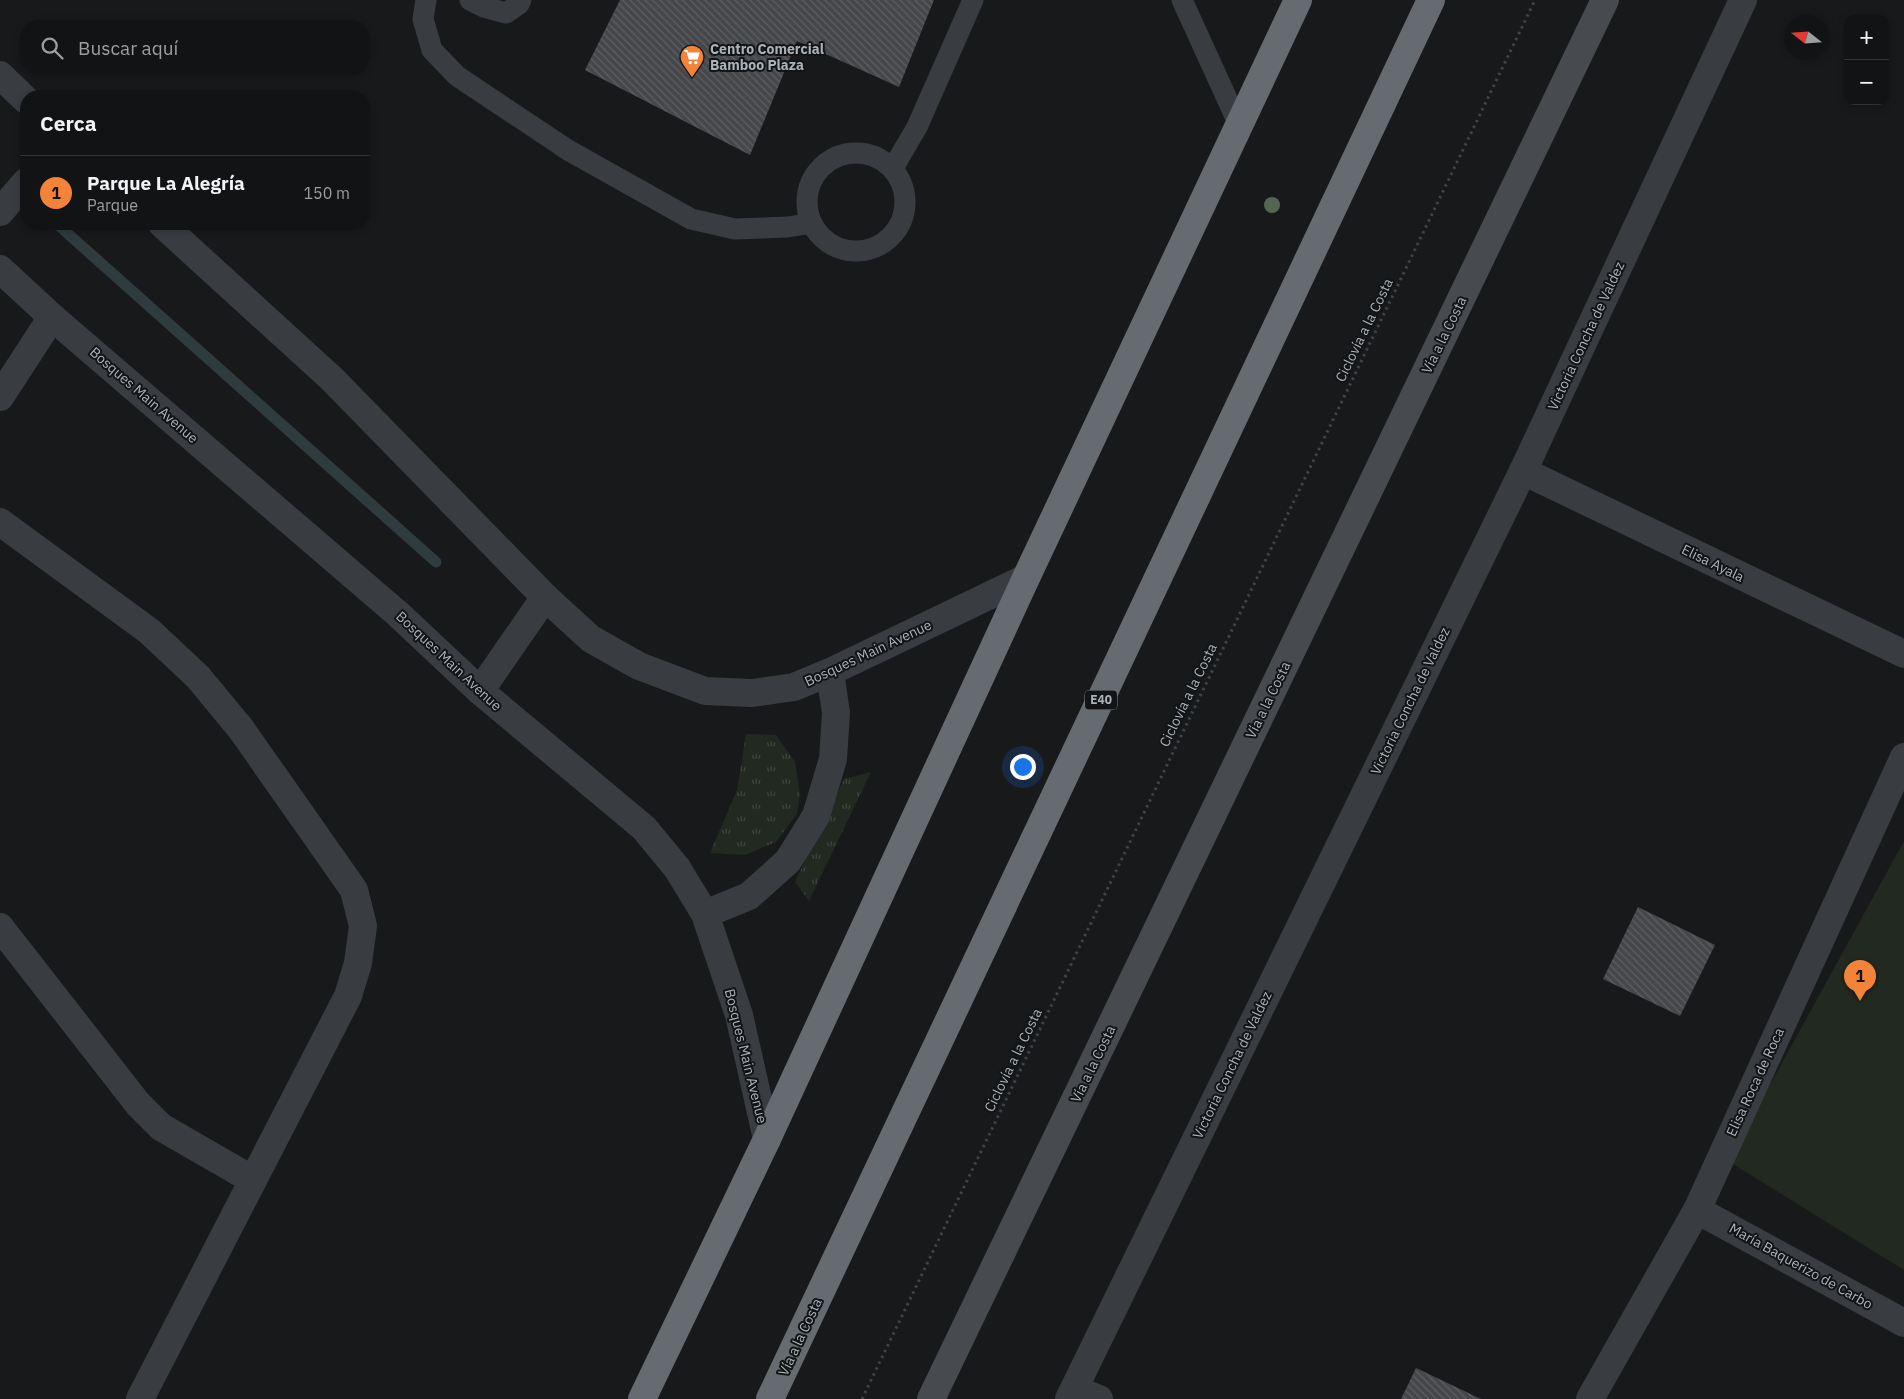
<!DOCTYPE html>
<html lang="es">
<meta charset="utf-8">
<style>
:root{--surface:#121314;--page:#1b1c1d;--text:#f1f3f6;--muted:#9c9ea0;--line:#313234;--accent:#f28339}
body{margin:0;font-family:"IBM Plex Sans",sans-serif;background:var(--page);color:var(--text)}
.controls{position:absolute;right:15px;top:15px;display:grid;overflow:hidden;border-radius:10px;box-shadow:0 2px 8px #0003}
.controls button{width:45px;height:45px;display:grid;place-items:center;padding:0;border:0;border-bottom:1px solid var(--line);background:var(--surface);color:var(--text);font:25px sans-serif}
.compass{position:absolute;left:1784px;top:15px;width:45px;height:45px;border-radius:50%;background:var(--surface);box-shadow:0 2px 8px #0003;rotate:287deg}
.you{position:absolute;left:1022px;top:766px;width:18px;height:18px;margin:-12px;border:4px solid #fff;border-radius:50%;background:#1a73e8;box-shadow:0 0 0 8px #1a73e833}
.badge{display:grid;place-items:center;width:32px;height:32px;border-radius:50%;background:var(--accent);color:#111;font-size:16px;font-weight:700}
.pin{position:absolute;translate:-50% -41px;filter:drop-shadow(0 1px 2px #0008)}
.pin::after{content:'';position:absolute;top:26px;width:18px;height:15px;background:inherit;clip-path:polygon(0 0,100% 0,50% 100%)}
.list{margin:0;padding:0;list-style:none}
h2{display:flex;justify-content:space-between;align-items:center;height:65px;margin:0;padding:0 20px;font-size:21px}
h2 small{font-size:16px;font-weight:400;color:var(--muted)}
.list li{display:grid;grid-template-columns:32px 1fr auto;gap:15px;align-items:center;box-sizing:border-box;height:75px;padding:0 20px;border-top:1px solid var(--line)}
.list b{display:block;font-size:19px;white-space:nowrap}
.list p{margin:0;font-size:16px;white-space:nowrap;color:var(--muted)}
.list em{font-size:16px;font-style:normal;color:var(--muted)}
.icon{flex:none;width:28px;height:28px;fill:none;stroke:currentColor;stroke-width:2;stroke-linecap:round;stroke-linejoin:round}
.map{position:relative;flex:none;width:1904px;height:1399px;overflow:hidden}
.search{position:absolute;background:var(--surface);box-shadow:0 2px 8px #0003;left:20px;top:20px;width:350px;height:55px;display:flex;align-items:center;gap:12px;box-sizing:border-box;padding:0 18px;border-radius:20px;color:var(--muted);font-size:19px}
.panel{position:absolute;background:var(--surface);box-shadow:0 2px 8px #0003;left:20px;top:90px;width:350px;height:140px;border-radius:20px}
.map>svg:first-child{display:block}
.grass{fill:url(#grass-tufts)}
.green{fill:#212920}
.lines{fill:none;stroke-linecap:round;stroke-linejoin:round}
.stream{stroke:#2e3c3f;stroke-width:11}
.building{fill:url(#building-back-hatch)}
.path{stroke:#3f4347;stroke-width:3;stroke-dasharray:2.5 4;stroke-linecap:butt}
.lane{stroke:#393c40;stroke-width:21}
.street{stroke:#393c40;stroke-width:28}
.secondary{stroke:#474b50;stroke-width:28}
.highway{stroke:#656b71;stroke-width:28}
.tree{fill:#566654}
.labels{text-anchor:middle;stroke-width:4;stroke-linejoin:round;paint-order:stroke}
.shield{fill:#131416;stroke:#7d8389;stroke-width:1}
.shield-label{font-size:12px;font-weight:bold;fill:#abb3ba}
.poi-label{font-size:14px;font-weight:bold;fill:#abb3ba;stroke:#131416;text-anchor:start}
.street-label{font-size:14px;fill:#abb3ba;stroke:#131416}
</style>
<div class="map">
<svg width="1904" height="1399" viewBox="0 0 1904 1399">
<defs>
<pattern id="grass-tufts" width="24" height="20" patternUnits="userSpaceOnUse" patternTransform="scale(1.25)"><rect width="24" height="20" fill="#212920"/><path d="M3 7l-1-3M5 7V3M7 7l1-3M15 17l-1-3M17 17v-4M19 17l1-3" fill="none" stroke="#3f463e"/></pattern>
<pattern id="building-back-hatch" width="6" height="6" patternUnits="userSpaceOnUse" patternTransform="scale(1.25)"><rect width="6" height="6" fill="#45474b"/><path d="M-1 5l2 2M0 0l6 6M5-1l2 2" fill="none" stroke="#5d5f63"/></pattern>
</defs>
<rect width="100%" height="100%" fill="#18191b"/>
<g class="grass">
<polygon points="746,734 776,735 795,762 800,794 797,814 776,842 745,855 710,853 737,790"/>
<polygon points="871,772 809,901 795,882 844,779"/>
</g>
<polygon class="green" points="1904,841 1904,1270 1728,1161"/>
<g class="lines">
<polyline class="stream" points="57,224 436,562"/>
</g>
<g class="building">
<polygon points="620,0 934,0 899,87 797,41 750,155 585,70"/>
<polygon points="1638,907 1715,945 1680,1016 1603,979"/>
<polygon points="1416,1368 1481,1399 1401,1399"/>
</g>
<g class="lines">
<polyline class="path" points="862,1399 1535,0"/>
<g class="lane">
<polyline points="426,0 423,19 432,50 457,76 568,150 691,219 735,229 788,227 812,223"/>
<polyline points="470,0 484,7 506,13 519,4 521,0"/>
<polyline points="1182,0 1239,125"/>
<circle cx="856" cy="202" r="49"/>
<polyline points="893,168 917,127 973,0"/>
</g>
<g class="street">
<polyline points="0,75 26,100"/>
<polyline points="0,212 26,182"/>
<polyline points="162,224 332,379 545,597 591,639 639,666 705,691 752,693 794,687 830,672 1026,578"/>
<polyline points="0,269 52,317 398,614 480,691 644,828 677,868 705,914 739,1015 767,1139"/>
<polyline points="0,397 52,317"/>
<polyline points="1523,471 1904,654"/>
<polyline points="0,522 149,631 198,677 241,729 354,890 363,926 358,963 348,996 140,1399"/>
<polyline points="480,691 545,597"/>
<polyline points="705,914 749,896 788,861 816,816 833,759 836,713 830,672"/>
<polyline points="0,927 138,1104 161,1127 253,1180"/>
<polyline points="1697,1210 1904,1323"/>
<polyline points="1074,1389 1099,1399"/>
<polyline points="1069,1399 1523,471 1743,0"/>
<polyline points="1590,1399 1697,1210 1904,757"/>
</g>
<polyline class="secondary" points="931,1399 1605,0"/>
<g class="highway">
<polyline points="642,1399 767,1139 1026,578 1298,0"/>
<polyline points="770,1399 1431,0"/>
</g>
</g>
<circle class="tree" cx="1272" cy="205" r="8"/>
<defs>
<symbol id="supermarket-pin" viewBox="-11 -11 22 30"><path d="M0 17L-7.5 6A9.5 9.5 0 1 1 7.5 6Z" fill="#f28339" stroke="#131416"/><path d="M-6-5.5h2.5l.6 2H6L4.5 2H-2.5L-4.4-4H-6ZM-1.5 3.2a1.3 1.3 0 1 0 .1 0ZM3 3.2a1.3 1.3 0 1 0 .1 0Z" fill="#fff"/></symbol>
</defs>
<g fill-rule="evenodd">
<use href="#supermarket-pin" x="678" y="43" width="28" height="38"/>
</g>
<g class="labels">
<rect class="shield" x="1085" y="690.5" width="32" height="19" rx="4"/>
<g class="shield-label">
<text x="1101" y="704">E40</text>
</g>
<g class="poi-label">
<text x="710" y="54">Centro Comercial<tspan x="710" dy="16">Bamboo Plaza</tspan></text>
</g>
<g class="street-label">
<text transform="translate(1364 330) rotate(-64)" y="5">Ciclovía a la Costa</text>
<text transform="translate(1444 335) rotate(-64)" y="5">Vía a la Costa</text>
<text transform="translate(1586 336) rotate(-65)" y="5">Victoria Concha de Valdez</text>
<text transform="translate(144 395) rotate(41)" y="5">Bosques Main Avenue</text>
<text transform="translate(1713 563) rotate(26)" y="5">Elisa Ayala</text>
<text transform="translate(868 653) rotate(-25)" y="5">Bosques Main Avenue</text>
<text transform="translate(449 661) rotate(43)" y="5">Bosques Main Avenue</text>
<text transform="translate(1188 695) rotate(-64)" y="5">Ciclovía a la Costa</text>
<text transform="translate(1268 700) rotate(-64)" y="5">Vía a la Costa</text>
<text transform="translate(1410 701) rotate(-64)" y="5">Victoria Concha de Valdez</text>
<text transform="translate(746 1056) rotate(76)" y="5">Bosques Main Avenue</text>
<text transform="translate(1013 1060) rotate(-64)" y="5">Ciclovía a la Costa</text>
<text transform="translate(1093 1064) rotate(-64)" y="5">Vía a la Costa</text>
<text transform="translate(1232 1065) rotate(-64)" y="5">Victoria Concha de Valdez</text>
<text transform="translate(1755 1082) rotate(-65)" y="5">Elisa Roca de Roca</text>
<text transform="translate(1801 1266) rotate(29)" y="5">María Baquerizo de Carbo</text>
<text transform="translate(800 1337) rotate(-65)" y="5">Vía a la Costa</text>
</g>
</g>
</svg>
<div class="controls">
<button>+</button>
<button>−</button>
</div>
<svg class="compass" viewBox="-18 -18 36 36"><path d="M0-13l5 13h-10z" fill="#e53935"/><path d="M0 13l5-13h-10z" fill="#9c9ea0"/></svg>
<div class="you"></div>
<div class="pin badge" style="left:1860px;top:1001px">1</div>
<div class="search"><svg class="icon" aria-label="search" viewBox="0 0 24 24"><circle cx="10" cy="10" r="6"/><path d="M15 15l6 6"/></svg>Buscar aquí</div>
<section class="panel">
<h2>Cerca<small></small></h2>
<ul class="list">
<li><span class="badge">1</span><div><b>Parque La Alegría</b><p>Parque</p></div><em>150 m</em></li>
</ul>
</section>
</div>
